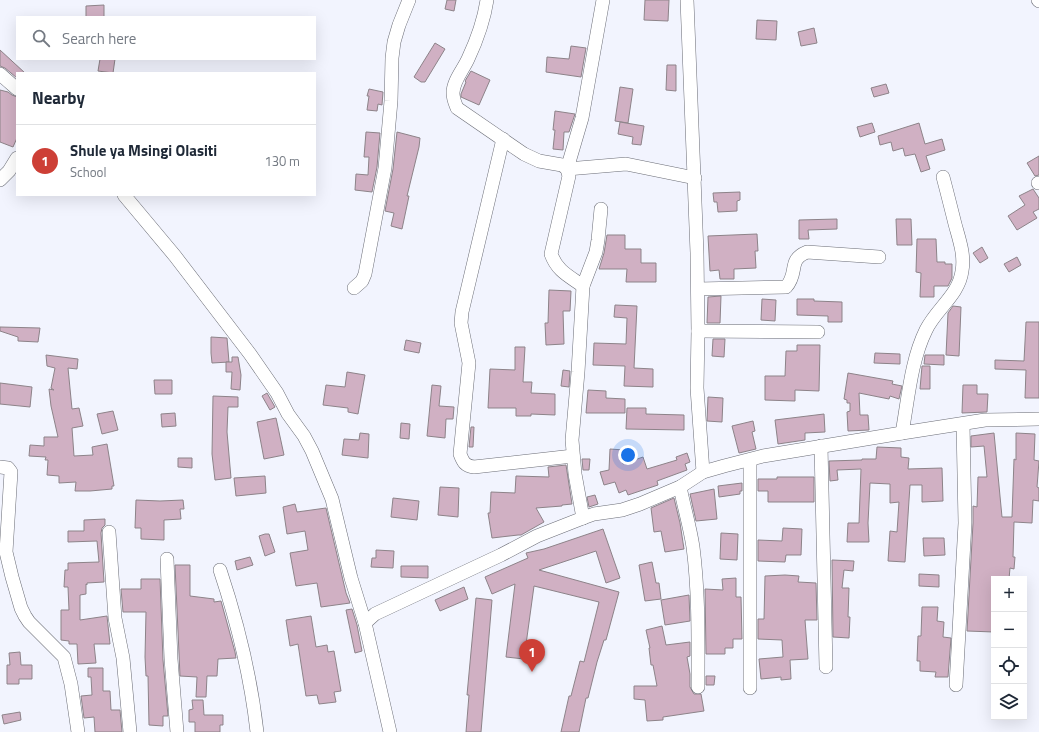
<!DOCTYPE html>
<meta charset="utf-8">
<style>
:root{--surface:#fff;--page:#f6f6f7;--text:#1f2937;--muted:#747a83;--line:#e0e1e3;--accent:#cd3f36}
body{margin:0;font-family:"Titillium Web",sans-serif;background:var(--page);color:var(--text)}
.controls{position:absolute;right:12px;bottom:12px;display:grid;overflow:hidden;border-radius:0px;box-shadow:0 4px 16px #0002}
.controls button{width:36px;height:36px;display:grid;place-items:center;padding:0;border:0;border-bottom:1px solid var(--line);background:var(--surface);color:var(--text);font:20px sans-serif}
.you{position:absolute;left:628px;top:455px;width:14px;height:14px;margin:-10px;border:3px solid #fff;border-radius:50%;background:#1a73e8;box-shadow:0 0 0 6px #1a73e833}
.badge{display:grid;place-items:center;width:26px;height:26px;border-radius:50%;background:var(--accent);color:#fff;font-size:13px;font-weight:700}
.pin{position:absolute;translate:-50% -33px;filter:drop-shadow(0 1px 2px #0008)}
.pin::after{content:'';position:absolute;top:21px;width:14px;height:12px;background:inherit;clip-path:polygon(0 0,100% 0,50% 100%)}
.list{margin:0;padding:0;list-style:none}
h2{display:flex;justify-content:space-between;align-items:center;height:52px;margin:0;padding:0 16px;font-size:17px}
h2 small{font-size:13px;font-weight:400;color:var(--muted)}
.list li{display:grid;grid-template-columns:26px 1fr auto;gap:12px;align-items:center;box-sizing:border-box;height:72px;padding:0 16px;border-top:1px solid var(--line)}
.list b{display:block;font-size:15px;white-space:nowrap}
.list p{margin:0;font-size:13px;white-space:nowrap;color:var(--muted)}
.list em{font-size:13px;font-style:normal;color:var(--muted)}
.icon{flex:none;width:22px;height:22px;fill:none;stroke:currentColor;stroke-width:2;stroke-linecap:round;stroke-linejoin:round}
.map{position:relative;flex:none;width:1039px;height:732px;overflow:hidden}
.search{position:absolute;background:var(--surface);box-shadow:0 4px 16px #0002;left:16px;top:16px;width:300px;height:44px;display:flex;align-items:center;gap:10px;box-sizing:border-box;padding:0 14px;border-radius:0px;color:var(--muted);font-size:15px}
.panel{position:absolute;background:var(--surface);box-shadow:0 4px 16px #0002;left:16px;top:72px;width:300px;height:124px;border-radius:0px}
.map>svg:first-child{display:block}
.building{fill:#d0b0c3;stroke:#8d8389}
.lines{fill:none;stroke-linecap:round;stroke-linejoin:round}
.minor-casing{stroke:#6b6d76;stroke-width:14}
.minor{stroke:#fff;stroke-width:13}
</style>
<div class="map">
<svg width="1039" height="732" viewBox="0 0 1039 732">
<rect width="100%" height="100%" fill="#f2f4fe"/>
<g class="building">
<polygon points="447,0 456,0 454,11 445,9"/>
<polygon points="645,0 669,0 668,21 644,20"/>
<polygon points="104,5 104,17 86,17 86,6"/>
<polygon points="757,20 777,21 776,40 756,39"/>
<polygon points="814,28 817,43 801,46 798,32"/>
<polygon points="435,43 445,49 425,82 421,82 414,77"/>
<polygon points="571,46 586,48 581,77 546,72 547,57 569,59"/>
<polygon points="0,50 25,73 17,73 17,78 5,68 0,66"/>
<polygon points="100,59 115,59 113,73 98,71"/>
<polygon points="667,65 676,65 676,91 666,90"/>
<polygon points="471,71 490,80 479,105 461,97 461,94 466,82 465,81"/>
<polygon points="886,84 889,93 874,97 871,88"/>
<polygon points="620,87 633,89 628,123 615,121"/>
<polygon points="369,89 383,92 382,105 378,104 377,111 367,110 369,96 367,96"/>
<polygon points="0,90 8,92 12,95 17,97 17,138 13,147 0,142"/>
<polygon points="555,111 575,114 569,132 564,132 563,150 553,149 555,130 553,130"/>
<polygon points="620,122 644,126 641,145 632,144 633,137 618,134"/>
<polygon points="872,123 875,132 860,137 857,127"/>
<polygon points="919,123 925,144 942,139 945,150 926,156 930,169 921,172 915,154 905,156 903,148 893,151 891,142 880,145 878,136"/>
<polygon points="366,132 380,133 377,167 372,192 355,190 356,174 368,175 369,157 364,157"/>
<polygon points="397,132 420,138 419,147 407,196 409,196 402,229 391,226 394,213 385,211 393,169"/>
<polygon points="1039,156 1039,175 1035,176 1027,163"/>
<polygon points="1033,189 1039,198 1039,209 1033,212 1037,218 1017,230 1008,216 1025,205 1019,196"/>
<polygon points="740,192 740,200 737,201 737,211 718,212 717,202 714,202 713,193"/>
<polygon points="837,219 837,229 808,230 809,239 799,239 799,220"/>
<polygon points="896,219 911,219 912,245 897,245"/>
<polygon points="757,234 758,251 755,251 756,268 734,269 734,279 720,279 719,270 710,271 708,236"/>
<polygon points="607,235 625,235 625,249 641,249 641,263 656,263 656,282 626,282 627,269 599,269 604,253"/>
<polygon points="917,239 936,239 937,262 945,262 945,264 952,264 952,278 948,286 934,286 934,297 920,297 921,273 916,272"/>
<polygon points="982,247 988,258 980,263 973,253"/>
<polygon points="1017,257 1021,265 1009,272 1004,264"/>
<polygon points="549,290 571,291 570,311 563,311 564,344 546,345 545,323 548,323"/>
<polygon points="721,296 720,323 707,323 708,297"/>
<polygon points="762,299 776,300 775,321 761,320"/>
<polygon points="797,299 814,299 814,301 842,302 842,322 828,322 828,316 797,315"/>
<polygon points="615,305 637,306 634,368 653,369 653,387 624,386 625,366 593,365 594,343 626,344 627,318 614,317"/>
<polygon points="953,306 961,307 959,356 946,355 948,313"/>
<polygon points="1026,322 1039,322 1039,398 1025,398 1026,370 995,369 995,360 1024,361"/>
<polygon points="0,327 40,328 38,342 18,341 18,337 0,331"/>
<polygon points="211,337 227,338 229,362 212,363 211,353"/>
<polygon points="713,339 725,339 724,357 712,356"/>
<polygon points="406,340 421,343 419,353 404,350"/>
<polygon points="797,345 820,345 819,391 795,390 795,401 765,400 765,376 785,376 786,351 797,351"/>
<polygon points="515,347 525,347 523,382 532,382 531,393 555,394 555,415 531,414 531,416 516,416 516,408 488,408 490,369 515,370"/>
<polygon points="875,353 900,354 900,364 874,363"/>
<polygon points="46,355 78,359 77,369 68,368 72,409 79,408 83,426 72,428 74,456 93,455 92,447 107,444 114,486 112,486 112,489 90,491 75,491 76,482 59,483 59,476 47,475 48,460 45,460 46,457 29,456 30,445 44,446 44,437 58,437 51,406 49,389 54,390 51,388 55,368 47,366"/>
<polygon points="925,355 944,355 944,365 924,364"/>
<polygon points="232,357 238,357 241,375 240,390 231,389 232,372 226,372 226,362 232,362"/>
<polygon points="922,366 930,366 930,389 920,389"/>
<polygon points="563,370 570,371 569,387 561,386"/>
<polygon points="347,372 365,375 358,414 348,412 348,408 323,405 326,385 345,387"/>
<polygon points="848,373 893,381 892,384 902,386 899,399 890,396 889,399 859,393 860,415 868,415 869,430 848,431 847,412 850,411 850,403 847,403 847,400 844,399"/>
<polygon points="154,380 172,380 172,394 155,394"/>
<polygon points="0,383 32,387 30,407 0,404"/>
<polygon points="432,385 441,386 439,406 454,407 453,419 446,419 445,438 427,436"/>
<polygon points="963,385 977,385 977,394 988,394 987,412 962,413"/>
<polygon points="588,390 606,391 606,398 625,399 625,413 586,413"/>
<polygon points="267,393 275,407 270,410 262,396"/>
<polygon points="213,396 238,397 238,407 228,407 227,432 231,478 215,480 212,454"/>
<polygon points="708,397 723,398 722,422 707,421"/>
<polygon points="627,408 646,408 646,414 684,415 684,430 626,429"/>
<polygon points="113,411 118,430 102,434 97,414"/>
<polygon points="175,413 176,426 162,427 161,414"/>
<polygon points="824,414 825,432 805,433 805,440 778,444 775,420"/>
<polygon points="276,418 284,455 264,459 257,422"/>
<polygon points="753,421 755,431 752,432 756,449 739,453 732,426"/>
<polygon points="401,423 410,424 409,439 400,438"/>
<polygon points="471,427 474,427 473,447 469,447"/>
<polygon points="360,433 369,434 368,458 342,455 344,439 359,440"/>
<polygon points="994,433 1002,517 1012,517 1014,459 1016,460 1016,433 1035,434 1034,460 1039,461 1037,487 1039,488 1039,501 1033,500 1032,523 1014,522 1013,557 1015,557 1014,569 1010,568 1009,579 994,579 994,632 967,631 973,523 973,506 977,507 978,477 987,477 984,446 971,447 971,436"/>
<polygon points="877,447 901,448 901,457 909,458 908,469 942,468 943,501 922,502 922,485 910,485 905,562 888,561 890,531 897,532 899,502 890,503 890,484 870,483 868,523 869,542 847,542 848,523 859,523 861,469 837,470 838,480 830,481 829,461 862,460 862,459 876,459"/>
<polygon points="610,449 624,450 623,464 643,457 647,469 677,460 676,457 687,453 690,462 685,464 687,470 657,481 658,485 628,495 626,490 619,493 615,482 604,485 600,472 609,470"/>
<polygon points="178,458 192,458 192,468 178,467"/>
<polygon points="582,459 590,459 589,470 583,470"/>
<polygon points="566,465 572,504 562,505 562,506 536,508 544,522 521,535 518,535 492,538 488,513 490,513 491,492 515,493 516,476 549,477 548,467"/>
<polygon points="265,476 266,493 236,496 234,478"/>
<polygon points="777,477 814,477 814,502 768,502 768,491 758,491 758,479 777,479"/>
<polygon points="742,483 742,491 740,491 740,494 719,497 718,486"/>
<polygon points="440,487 459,488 458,517 438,515"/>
<polygon points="714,489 717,519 696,521 690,494"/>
<polygon points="595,495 598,504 589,507 587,497"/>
<polygon points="393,498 419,501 417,520 391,517"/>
<polygon points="674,498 680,523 684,549 665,552 661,531 654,532 651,508"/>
<polygon points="136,500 160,501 183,500 184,509 180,509 181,519 164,520 164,540 141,539 141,528 135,528"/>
<polygon points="295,504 297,512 326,508 346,593 350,603 321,607 317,583 296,586 290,553 308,550 305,531 287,534 283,507"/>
<polygon points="105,519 105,525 102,528 101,533 104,582 87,583 87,585 86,584 86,594 80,595 80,620 107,616 110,644 94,644 96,663 78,664 77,644 69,644 69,641 61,640 61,610 69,610 68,587 64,587 65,570 68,570 68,563 99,562 97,541 68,542 68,531 84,531 84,520"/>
<polygon points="783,528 802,529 801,555 786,555 785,562 758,561 758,540 782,541"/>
<polygon points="603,529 620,578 606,583 596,551 539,570 619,592 606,640 604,640 597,662 588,698 586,698 579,732 561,732 569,696 571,696 580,661 584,662 599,602 534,586 524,659 506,657 515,584 492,594 485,577 528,558 526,553 544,549"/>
<polygon points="721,533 738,534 737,560 720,559"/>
<polygon points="265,534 269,534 275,552 265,556 259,536"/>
<polygon points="923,538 944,538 945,555 924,556"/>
<polygon points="376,550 394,551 393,568 371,567 372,558 376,558"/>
<polygon points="250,557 253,565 237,570 235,561"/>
<polygon points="832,560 854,561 853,571 844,570 842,588 849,588 848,617 850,617 849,638 833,637"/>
<polygon points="652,562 656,583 659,583 661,599 645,601 639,565"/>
<polygon points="175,565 190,565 190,596 214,599 214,602 221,601 235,652 236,658 218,659 217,676 207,676 206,697 196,697 197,677 180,676"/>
<polygon points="401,566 428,566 428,578 401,577"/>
<polygon points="919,574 939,575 939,587 919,586"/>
<polygon points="785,575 799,576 798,582 816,583 817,620 805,620 808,659 790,660 791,679 781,680 781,677 761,679 759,659 783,657 782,640 758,639 758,619 764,619 765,576"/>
<polygon points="736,578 736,597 741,597 742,639 733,639 733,648 725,648 725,654 706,654 705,589 723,590 722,579"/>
<polygon points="141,579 160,579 163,660 168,716 163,716 163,726 149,725 148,676 146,676 145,657 146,612 123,612 121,589 141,589"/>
<polygon points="464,587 468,599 440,611 435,600"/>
<polygon points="689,595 690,621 665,625 661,600"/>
<polygon points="476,598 492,600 481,732 466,732 469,695 467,695"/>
<polygon points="922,607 938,607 937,621 944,622 943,637 951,638 948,677 935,677 936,672 920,671 920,661 917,661 918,636 921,636"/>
<polygon points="352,609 357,625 362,651 355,653 346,610"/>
<polygon points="311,616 316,647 327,645 328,652 334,651 341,691 334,692 336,702 319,704 317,695 306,696 298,644 290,646 286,620"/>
<polygon points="662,626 666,645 690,642 690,656 687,657 690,674 690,687 694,694 701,694 704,711 663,717 663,720 647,721 645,700 634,699 634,686 657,686 653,665 651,665 649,648 650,648 646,630"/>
<polygon points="20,652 21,665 32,665 32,679 19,679 19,684 7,684 7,665 10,665 9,653"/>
<polygon points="88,668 103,668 103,691 110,691 111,710 120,710 122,732 95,732 94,717 84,718 81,696 92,695 91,677 88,677"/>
<polygon points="706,676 715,676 714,685 706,685"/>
<polygon points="192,700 203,700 204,715 223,715 223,725 220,725 220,732 195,732 195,722 189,722 189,710 193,709"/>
<polygon points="20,712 21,720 4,724 2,715"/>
</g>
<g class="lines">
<defs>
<g id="minor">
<path d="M487,0C484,20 476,42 468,59C463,70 453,81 453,93C453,99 455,103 457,108L524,154L539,161L562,165L567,169L569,176L551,254C557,271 569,276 583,286"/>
<polyline points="603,0 582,118 567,169 626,164 695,178"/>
<polyline points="687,0 697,253 698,331 697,388 703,472"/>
<polyline points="1038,0 1039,1"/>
<polyline points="0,74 17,89"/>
<path d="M503,139L462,312L461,323L469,363L460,454C463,462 465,466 474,467L573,456"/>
<polyline points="0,180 9,171 17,158"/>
<polyline points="1038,183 1039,183"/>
<polyline points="124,195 175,256 250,354 277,393 288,414 304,436 312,451 332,499 351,578 365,623 390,732"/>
<polyline points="354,288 362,281 365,274 385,168 391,101 392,58 394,42 399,25 409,0"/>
<path d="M698,289L786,287C799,273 787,260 807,252L879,257"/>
<polyline points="698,331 818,332"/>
<path d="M902,433C908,400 911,360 926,330C936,309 959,295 962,271C965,255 959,239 955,224C951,208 947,192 943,177"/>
<polyline points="821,446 826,667"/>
<polyline points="750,460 750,688"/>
<polyline points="0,467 8,468 11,472 6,552 12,577 21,608 25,616 29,622 64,657 71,684 78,732"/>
<path d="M680,487C684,507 690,527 693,547C699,593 698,641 698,687"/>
<polyline points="583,518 575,474 572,440 578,372 583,286 596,252 598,240 601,209"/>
<polyline points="109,532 115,618 123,658 130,732"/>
<polyline points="167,559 171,659 177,732"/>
<path d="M220,570C237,621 251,678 257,732"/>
<polyline points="365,623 375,614 501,555 537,536 583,518 594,514 622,510 640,504 680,487 703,472 724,466 763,456 902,433 985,420 1039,419"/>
<polyline points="956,685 965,523 963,424"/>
</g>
</defs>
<use href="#minor" class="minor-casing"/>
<use href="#minor" class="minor"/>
</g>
</svg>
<div class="controls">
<button>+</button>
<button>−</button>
<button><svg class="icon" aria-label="locate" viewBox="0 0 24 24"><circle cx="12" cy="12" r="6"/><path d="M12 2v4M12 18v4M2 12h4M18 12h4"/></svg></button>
<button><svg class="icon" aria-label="layers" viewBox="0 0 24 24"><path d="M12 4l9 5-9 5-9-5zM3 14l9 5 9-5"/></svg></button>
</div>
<div class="you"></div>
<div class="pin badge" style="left:532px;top:672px">1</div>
<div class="search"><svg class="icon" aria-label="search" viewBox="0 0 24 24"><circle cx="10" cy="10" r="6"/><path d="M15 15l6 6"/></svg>Search here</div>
<section class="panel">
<h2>Nearby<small></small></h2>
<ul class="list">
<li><span class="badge">1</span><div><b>Shule ya Msingi Olasiti</b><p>School</p></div><em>130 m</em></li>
</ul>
</section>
</div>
